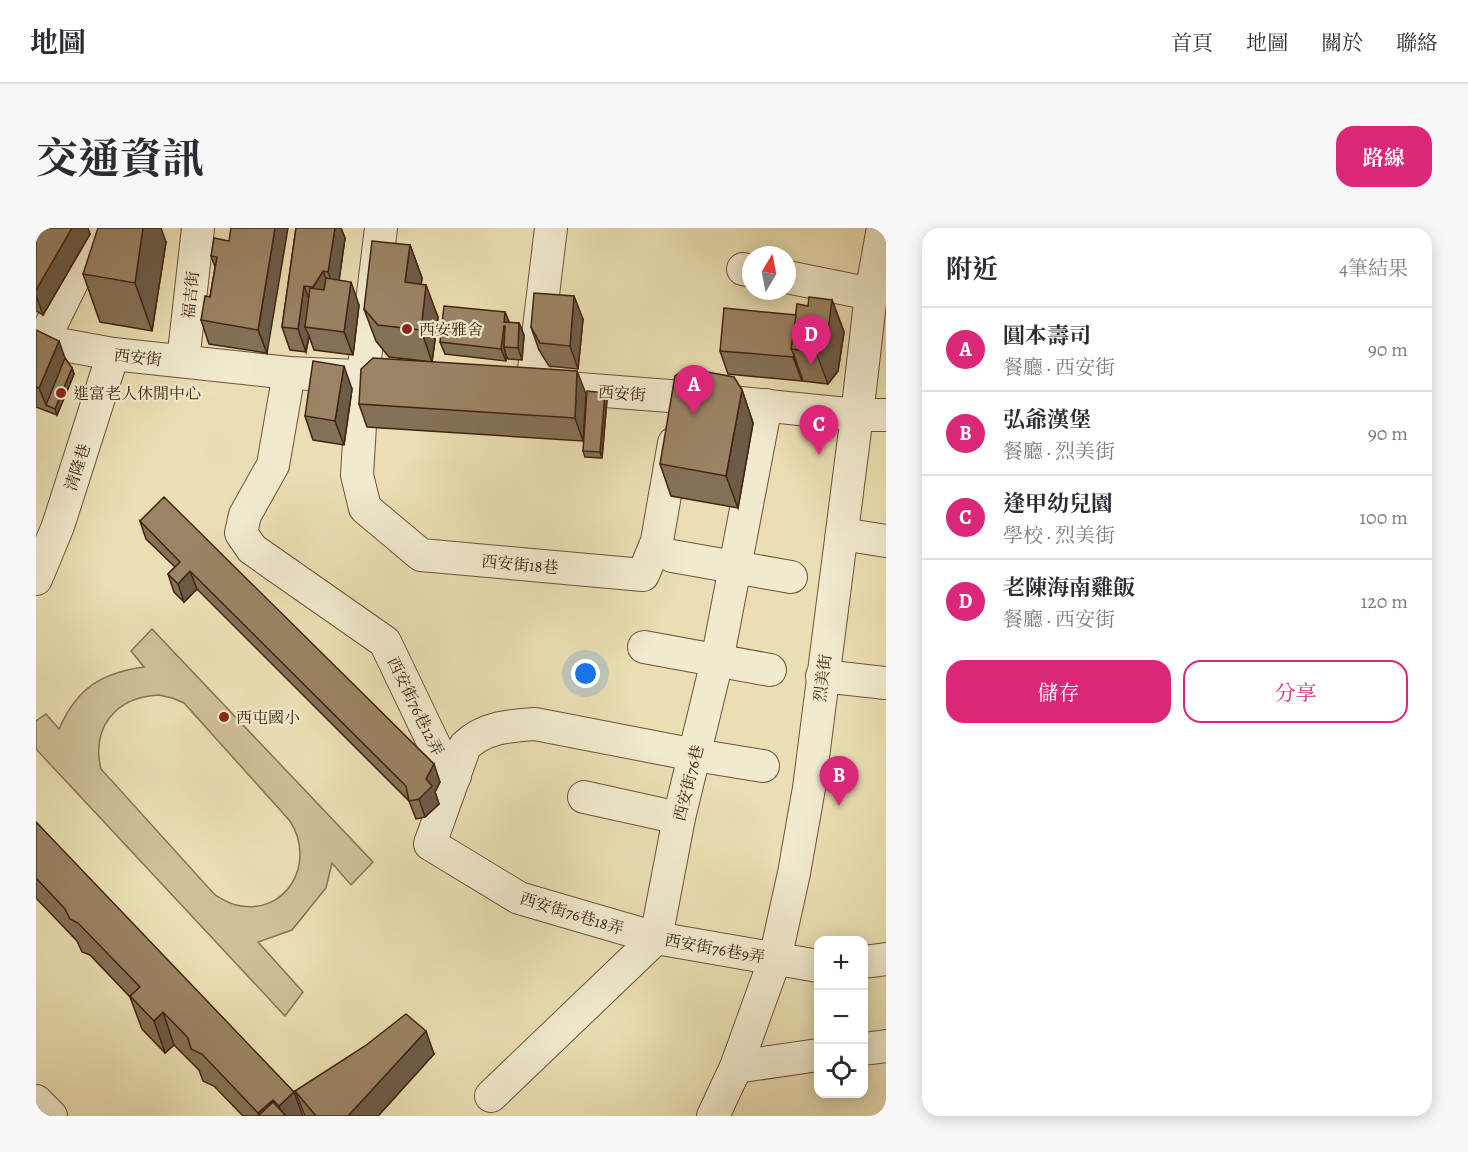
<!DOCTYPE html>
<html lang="zh-TW">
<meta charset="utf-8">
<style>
:root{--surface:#fff;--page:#f7f7f7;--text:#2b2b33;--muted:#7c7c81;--line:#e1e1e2;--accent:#db2777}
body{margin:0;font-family:Alegreya,"Noto Serif TC",serif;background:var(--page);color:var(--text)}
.controls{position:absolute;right:18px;bottom:18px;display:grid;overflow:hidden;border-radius:12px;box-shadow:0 3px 15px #0003}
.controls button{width:54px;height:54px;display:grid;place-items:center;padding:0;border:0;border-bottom:2px solid var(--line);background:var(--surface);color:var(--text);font:30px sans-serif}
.compass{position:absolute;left:706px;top:18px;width:54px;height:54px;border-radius:50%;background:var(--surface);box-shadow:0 3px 15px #0003;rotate:10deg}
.you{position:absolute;left:550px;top:446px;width:21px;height:21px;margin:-15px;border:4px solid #fff;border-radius:50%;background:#1a73e8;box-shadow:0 0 0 9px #1a73e833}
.badge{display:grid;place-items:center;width:39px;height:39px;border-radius:50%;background:var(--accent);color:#fff;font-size:20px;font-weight:700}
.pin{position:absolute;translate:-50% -50px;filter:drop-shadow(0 2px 3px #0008)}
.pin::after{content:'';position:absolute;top:32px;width:21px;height:18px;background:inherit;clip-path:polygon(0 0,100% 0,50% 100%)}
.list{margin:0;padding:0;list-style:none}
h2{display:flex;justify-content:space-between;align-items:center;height:78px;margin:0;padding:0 24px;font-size:26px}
h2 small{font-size:20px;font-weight:400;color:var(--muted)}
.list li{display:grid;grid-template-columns:39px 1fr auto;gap:18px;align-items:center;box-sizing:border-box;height:84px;padding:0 24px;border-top:2px solid var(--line)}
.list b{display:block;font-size:22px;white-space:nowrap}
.list p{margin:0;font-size:20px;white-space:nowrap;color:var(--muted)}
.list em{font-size:20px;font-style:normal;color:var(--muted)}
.actions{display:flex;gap:12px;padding:18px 24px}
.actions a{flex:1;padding:14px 0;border:2px solid var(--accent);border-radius:18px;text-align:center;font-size:21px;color:var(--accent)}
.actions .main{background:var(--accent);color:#fff}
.icon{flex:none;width:33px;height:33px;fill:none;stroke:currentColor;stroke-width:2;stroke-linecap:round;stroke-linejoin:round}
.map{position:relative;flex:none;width:850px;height:888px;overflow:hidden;border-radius:18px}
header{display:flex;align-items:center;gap:36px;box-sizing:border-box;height:84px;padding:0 30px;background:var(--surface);border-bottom:2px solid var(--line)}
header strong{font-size:28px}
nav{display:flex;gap:33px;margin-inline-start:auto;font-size:21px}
.intro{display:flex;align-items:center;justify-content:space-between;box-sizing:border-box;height:144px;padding:0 36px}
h1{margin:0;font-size:42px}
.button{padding:15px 27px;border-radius:18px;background:var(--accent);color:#fff;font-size:21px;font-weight:700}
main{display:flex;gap:36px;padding:0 36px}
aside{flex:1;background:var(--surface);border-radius:18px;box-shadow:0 3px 15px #0003}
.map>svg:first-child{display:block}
.green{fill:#cebf97;stroke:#897054;stroke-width:1.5;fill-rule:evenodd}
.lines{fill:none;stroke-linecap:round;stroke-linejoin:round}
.minor-casing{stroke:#6e513a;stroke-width:34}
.minor{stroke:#f1eace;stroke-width:32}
.wall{fill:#847257;stroke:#421;stroke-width:1.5}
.shaded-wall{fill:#6c5c47;stroke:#421;stroke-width:1.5}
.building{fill:#9a8465;stroke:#421;stroke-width:1.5}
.poi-dot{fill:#8f2418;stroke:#f1eace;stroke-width:2}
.labels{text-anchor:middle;stroke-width:4.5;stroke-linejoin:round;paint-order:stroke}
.street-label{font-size:16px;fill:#421;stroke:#f1eace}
.poi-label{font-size:16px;fill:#421;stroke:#f1eace;text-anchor:start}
</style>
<header>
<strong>地圖</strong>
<nav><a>首頁</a><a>地圖</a><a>關於</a><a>聯絡</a></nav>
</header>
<div class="intro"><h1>交通資訊</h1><a class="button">路線</a></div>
<main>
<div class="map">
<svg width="850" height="888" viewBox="0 0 850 888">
<rect width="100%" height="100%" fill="#eadfb3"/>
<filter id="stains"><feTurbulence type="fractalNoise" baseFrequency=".00333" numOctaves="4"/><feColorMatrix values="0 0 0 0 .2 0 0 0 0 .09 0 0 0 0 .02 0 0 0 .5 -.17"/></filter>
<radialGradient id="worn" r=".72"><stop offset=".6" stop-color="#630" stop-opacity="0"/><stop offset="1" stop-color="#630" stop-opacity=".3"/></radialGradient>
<path class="green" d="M116,401L337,634L315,657L296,635L290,660L256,702L222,714L267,764L249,788L0,521V493L10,486L23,501C41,460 65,445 108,439L95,423ZM123,467L136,470L148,475L254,593C281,635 250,689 200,677C192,675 186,671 179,667L65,541C55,499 80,469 123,467Z"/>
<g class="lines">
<defs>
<g id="minor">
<polyline points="345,0 327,148 321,247 329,280 385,327 607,347 621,313 638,215"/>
<polyline points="707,41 715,43"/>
<polyline points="751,49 835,66"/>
<polyline points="0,112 77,126 253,145 366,150"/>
<polyline points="7,113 63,0"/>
<polyline points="147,133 162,0"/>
<polyline points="253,145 237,237 209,287 205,305 216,321 349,414 406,533 419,548"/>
<polyline points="496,158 515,0"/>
<polyline points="505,158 646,169 821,187 850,187"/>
<polyline points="806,306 850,313"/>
<polyline points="636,328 755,349"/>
<polyline points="0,351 22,298 77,126"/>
<polyline points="608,419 734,442"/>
<polyline points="786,448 850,455"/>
<path d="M727,538L659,527L499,496C473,498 449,499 429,518L394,616L483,670L620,710L782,738"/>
<polyline points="548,569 643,590"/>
<polyline points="828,734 850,731"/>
<polyline points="828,821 850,818"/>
<polyline points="700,839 782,827"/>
<polyline points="455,868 620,710 643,590 681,433 730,177"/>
<polyline points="0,873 15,888"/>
<polyline points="677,888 700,839 739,731 758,645 773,560 821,187 835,66 847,0"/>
</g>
</defs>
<use href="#minor" class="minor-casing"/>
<use href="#minor" class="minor"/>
</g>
<g class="wall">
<polygon points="0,0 54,6 7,87 0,83"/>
<polygon points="260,0 305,0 309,10 303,52 323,77 317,127 278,122 273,108 270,124 254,122 246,99"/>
<polygon points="193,13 231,125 173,116 165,92 174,69 179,39 175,28"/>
<polygon points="130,14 116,103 64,94 47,46"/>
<polygon points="374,17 386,50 385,56 402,89 396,134 550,166 547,213 331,199 323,176 388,133 353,129 340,113 328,81"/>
<polygon points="796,72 808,104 802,143 792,156 767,153 766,150 766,153 692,146 684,123 760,87 772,78"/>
<polygon points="469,84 473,95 483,95 488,107 486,132 472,131 470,127 470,133 409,126 404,114"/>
<polygon points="547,91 542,141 513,138 503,122 495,99"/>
<polygon points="0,102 29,130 36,140 38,146 21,187 0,179"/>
<polygon points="316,161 308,217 277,212 269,188"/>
<polygon points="706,162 717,195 702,280 635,268 624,236"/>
<polygon points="571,171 566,230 549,229 547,223"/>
<polygon points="104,293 404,554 399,564 403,576 389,589 380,591 373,573 161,361 148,374 138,364 132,346 139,339 110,311"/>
<polygon points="0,594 267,888 207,888 178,858 167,853 163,842 138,817 129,825 106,801 94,769 54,727 46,724 41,713 0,670"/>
<polygon points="398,826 342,888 269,888 259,863"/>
</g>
<g class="shaded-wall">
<polygon points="36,0 52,0 54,6 7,87 0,67 0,62"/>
<polygon points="107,0 125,0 130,14 116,103 99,55"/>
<polygon points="239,0 252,0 231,125 222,102"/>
<polygon points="299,0 305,0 309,10 301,67 292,44"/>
<polygon points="374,17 386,50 381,86 369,54"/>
<polygon points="287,43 296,66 285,82 277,59"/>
<polygon points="315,54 323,77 317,127 308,104"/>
<polygon points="390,57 402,89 396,134 385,102"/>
<polygon points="268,58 277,81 269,99 273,108 270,124 262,101"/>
<polygon points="538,68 547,91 542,141 534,118"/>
<polygon points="796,72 808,104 802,143 792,156 780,124"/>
<polygon points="469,84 474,96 468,94"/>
<polygon points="483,95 488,107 486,132 482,120"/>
<polygon points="468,98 472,110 468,119 470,127 470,133 465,121"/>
<polygon points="23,113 31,136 10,177 3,160"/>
<polygon points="758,127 766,150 766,153 757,129"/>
<polygon points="308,138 316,161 308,217 299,193"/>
<polygon points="36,140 38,146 21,187 19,181"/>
<polygon points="541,143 550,166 547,213 539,190"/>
<polygon points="706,162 717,195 702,280 690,248"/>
<polygon points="569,165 571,171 566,230 564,224"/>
<polygon points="154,343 161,361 148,374 142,356"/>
<polygon points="398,536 404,554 399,564 403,576 389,589 383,571 390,551"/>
<polygon points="127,784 138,817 129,825 118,793"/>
<polygon points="390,803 398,826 342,888 312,888"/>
<polygon points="258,864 267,888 246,888 243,878"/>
<polygon points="237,872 243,888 224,888 222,885"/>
</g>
<g class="building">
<polygon points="0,0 36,0 0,62"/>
<polygon points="62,0 107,0 99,55 47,46"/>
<polygon points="195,0 239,0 222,102 165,92 169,68 174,69 181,29 175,28 178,10 193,13"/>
<polygon points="260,0 299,0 292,44 287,43 277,59 268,58 262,101 246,99"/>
<polygon points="336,13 374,17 369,54 390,57 385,102 342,97 328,81"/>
<polygon points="290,50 315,54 308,104 269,99 274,60 288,62"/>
<polygon points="498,65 538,68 534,118 504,115 495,99"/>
<polygon points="773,69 796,72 791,111 780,124 755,121 761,76 772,78"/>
<polygon points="408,78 469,84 468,94 483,95 482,120 468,119 469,98 468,98 465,121 404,114"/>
<polygon points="688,80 760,87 755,121 758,127 757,129 684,123"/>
<polygon points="0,102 23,113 3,160 0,159"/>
<polygon points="29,130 36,140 19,181 10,177"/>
<polygon points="337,130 541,143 539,190 323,176 325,141"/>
<polygon points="277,133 308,138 299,193 269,188"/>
<polygon points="650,140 698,149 706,162 690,248 624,236 639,148"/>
<polygon points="551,163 569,165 564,224 547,223"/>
<polygon points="128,269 398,536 390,551 396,558 383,571 373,573 370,558 154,343 142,356 132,346 144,334 104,293"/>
<polygon points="0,594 258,864 243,878 237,872 222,885 166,826 155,821 152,810 127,784 118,793 94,768 104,759 42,695 34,691 29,681 0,650"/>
<polygon points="370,786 390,803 312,888 280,888 259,863 329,818"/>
<polygon points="237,874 250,888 222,888"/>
</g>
<g class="poi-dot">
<circle cx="371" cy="101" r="6"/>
<circle cx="25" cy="165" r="6"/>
<circle cx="188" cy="489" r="6"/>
</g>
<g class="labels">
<g class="street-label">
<text transform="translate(154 67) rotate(-84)" y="6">福吉街</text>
<text transform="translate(102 129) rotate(6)" y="6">西安街</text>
<text transform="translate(586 165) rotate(4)" y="6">西安街</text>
<text transform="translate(41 239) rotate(-72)" y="6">清隆巷</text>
<text transform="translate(484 336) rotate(5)" y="6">西安街18巷</text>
<text transform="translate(786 450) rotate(-83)" y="6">烈美街</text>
<text transform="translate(380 478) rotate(64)" y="6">西安街76巷12弄</text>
<text transform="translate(652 555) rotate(-76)" y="6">西安街76巷</text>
<text transform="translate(536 685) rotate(17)" y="6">西安街76巷18弄</text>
<text transform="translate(679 720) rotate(10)" y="6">西安街76巷9弄</text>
</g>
<g class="poi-label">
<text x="383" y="107">西安雅舍</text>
<text x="37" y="171">進富老人休閒中心</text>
<text x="200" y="495">西屯國小</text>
</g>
</g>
<rect width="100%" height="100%" filter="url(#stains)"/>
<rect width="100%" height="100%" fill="url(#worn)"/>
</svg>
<div class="controls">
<button>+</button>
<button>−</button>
<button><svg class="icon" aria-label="locate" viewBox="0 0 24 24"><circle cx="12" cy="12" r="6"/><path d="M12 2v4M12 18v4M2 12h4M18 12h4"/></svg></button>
</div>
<svg class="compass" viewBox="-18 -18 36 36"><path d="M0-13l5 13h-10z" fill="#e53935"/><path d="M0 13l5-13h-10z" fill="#7c7c81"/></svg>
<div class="you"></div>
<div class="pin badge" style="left:658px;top:187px">A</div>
<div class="pin badge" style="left:803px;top:578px">B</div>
<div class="pin badge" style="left:783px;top:227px">C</div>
<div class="pin badge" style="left:775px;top:137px">D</div>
</div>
<aside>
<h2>附近<small>4筆結果</small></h2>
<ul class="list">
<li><span class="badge">A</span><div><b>圓本壽司</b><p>餐廳 · 西安街</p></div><em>90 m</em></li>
<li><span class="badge">B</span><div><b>弘爺漢堡</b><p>餐廳 · 烈美街</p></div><em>90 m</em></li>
<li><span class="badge">C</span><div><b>逢甲幼兒園</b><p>學校 · 烈美街</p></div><em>100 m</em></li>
<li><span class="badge">D</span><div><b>老陳海南雞飯</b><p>餐廳 · 西安街</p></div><em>120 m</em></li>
</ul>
<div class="actions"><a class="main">儲存</a><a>分享</a></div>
</aside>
</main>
